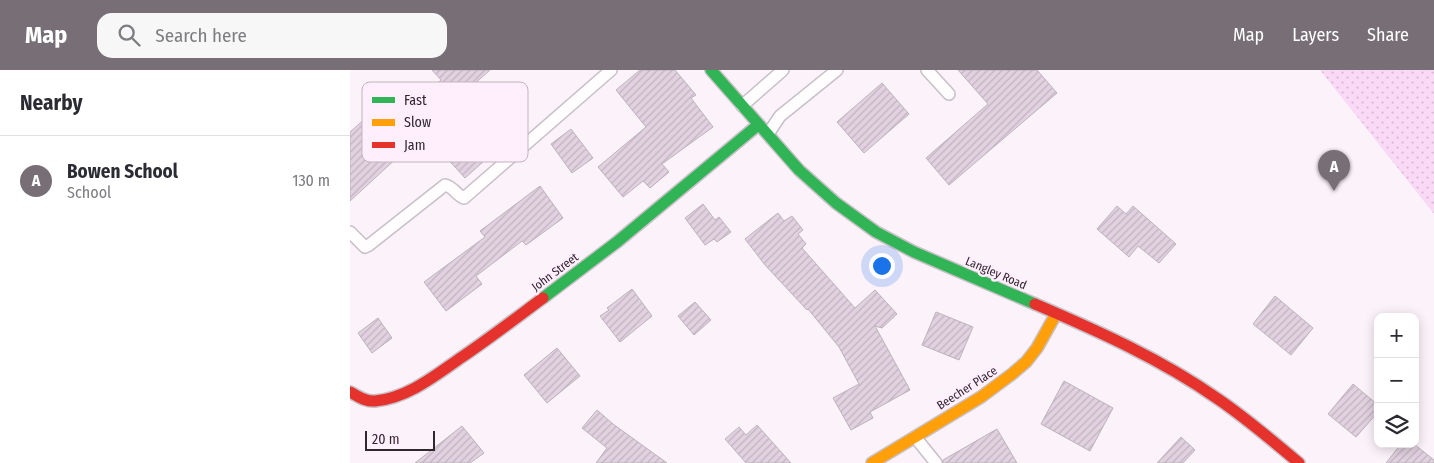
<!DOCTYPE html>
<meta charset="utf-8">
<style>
:root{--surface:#fff;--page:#f7f7f7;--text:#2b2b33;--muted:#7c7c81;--line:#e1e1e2;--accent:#776f75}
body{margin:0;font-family:"Fira Sans Condensed",sans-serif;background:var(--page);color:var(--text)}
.controls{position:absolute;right:15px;bottom:15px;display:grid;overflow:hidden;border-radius:10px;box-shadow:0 2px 12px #0003}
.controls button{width:45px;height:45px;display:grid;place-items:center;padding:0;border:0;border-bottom:1px solid var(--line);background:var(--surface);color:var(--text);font:25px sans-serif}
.scale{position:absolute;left:15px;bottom:12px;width:70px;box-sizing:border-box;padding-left:5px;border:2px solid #30282e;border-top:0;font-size:14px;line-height:18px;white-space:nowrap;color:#30282e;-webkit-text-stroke:4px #ffeffc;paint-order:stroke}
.you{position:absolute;left:531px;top:195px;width:18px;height:18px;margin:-12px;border:4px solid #fff;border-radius:50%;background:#1a73e8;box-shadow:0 0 0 8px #1a73e833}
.badge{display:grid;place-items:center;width:32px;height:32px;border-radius:50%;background:var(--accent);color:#fff;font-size:16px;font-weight:700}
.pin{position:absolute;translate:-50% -41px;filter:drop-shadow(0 1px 2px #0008)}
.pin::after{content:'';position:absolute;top:26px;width:18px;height:15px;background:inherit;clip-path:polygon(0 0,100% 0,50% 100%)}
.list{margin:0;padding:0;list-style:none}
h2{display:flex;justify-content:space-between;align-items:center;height:65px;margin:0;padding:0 20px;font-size:21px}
h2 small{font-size:16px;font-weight:400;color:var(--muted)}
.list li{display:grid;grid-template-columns:32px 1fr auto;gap:15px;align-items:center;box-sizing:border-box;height:90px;padding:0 20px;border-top:1px solid var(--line)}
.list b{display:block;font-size:19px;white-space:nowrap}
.list p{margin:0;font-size:16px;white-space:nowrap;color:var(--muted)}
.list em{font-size:16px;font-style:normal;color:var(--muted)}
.icon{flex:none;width:28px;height:28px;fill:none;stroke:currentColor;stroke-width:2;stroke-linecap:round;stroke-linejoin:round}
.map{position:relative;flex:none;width:1084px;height:393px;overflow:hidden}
header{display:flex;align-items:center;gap:30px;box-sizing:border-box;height:70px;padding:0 25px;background:var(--accent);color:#fff}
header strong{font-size:24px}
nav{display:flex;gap:28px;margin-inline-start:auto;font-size:18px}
.search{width:350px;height:45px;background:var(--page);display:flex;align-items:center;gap:12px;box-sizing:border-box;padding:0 18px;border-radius:15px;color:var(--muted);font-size:19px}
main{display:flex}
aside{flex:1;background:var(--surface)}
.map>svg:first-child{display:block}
.park{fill:url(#park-dots)}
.building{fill:url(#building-hatch);stroke:#bcb4ba}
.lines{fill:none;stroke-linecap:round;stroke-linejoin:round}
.lane-casing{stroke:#c8c0c7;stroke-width:14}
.fast-casing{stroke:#c8c0c7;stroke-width:14}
.slow-casing{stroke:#c8c0c7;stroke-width:14}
.jam-casing{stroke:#c8c0c7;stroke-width:14}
.lane{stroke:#fffdfe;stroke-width:11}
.fast{stroke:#30b455;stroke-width:11}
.slow{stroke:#ff9f0a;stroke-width:11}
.jam{stroke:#e5322d;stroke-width:11}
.labels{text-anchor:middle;stroke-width:5;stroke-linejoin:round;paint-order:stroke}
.street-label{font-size:12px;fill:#30282e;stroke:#ffeffc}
.key{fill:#ffeffc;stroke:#c1b3be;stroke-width:1}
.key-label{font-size:14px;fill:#30282e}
</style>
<header>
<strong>Map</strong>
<div class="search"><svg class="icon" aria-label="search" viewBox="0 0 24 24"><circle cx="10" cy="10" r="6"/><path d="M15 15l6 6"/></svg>Search here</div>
<nav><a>Map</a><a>Layers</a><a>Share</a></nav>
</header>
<main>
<aside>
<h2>Nearby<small></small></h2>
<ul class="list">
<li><span class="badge">A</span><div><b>Bowen School</b><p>School</p></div><em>130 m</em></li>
</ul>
</aside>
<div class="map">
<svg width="1084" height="393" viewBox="0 0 1084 393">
<defs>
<pattern id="park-dots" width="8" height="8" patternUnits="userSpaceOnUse" patternTransform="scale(1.25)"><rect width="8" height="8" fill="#fad9f6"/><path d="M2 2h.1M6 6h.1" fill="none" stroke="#d7bad3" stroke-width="1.8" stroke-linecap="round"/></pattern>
<pattern id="building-hatch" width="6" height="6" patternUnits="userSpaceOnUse" patternTransform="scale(1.25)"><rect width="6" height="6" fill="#e2d1e0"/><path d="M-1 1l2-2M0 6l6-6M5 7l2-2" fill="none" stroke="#c2b3c0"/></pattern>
</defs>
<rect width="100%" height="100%" fill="#fcf2fa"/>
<polygon class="park" points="970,0 1084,0 1084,144"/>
<g class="building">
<polygon points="82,0 140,0 111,26 154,73 115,108 74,63 0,131 0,62 25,40 40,56 91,10"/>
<polygon points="290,0 325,0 346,25 341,28 363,57 312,94 319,102 300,118 293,111 273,127 248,97 296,57 266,20"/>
<polygon points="608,0 687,0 707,23 599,115 576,88 638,34"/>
<polygon points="532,13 559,44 514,83 487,52"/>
<polygon points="221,59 243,88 222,103 201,74"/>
<polygon points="190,116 213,148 176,175 172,171 126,206 132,214 96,241 74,212 135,167 130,161"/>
<polygon points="353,134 365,150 369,147 381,162 367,172 364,169 355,175 335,148"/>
<polygon points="767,136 776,144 783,136 826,174 809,193 788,176 779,187 747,159"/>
<polygon points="428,143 434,151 442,146 453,160 448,164 456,174 452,178 505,238 525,220 547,244 532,258 525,256 560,320 520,342 523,348 501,360 483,328 509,314 489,277 458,239 457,240 415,195 395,169"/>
<polygon points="282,219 302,246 270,272 250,246 259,240 257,238"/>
<polygon points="925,226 963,258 941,285 903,254"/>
<polygon points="345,232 361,250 344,265 328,246"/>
<polygon points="586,242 623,257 609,290 572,275"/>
<polygon points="28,248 42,268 22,283 8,263"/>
<polygon points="207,278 230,306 197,333 174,305"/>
<polygon points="714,311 763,338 740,381 691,354"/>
<polygon points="1003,314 1028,335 1028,342 1006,367 978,344"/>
<polygon points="247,340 263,354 317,393 246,393 257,378 232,358"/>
<polygon points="407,355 441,393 396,393 375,369 389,357 396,365"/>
<polygon points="112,356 134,383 120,393 65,393"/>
<polygon points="647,359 667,393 593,393 593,390"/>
<polygon points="831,367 845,380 833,393 807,393"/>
<polygon points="1051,374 1064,374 1084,390 1084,393 1036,393"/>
</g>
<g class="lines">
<defs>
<g id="lane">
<polyline points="577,0 599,24"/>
<polyline points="392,36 433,0"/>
<polyline points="418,64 430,46 487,0"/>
<path d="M0,162L15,177L19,175L95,115C104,117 106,125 114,128L261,0"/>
<polyline points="565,367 586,393"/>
</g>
<g id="fast">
<polyline points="361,0 449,100 486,133 526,162 564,182 685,234"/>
<polyline points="193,228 267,172 408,55"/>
</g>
<polyline id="slow" points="522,393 631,327 662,304 676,292 687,278 706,244"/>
<g id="jam">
<path d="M685,234C748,261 811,289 868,329C896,348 923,371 949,393"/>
<path d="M0,322C8,326 15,332 25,331C58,328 86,305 112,287C140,268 166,248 193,228"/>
</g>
</defs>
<use href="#lane" class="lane-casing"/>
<use href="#fast" class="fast-casing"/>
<use href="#slow" class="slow-casing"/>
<use href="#jam" class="jam-casing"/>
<use href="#lane" class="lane"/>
<use href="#fast" class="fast"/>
<use href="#slow" class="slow"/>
<use href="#jam" class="jam"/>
</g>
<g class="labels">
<g class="street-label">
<text transform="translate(205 202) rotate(-37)" y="4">John Street</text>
<text transform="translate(646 203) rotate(23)" y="4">Langley Road</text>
<text transform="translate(617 318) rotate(-33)" y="4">Beecher Place</text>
</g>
</g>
<rect x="12" y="12" width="166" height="80" rx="8" class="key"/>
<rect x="22" y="27" width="23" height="6" fill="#30b455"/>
<rect x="22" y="49" width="23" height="7" fill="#ff9f0a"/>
<rect x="22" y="72" width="23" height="6" fill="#e5322d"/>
<g class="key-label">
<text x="54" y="35">Fast</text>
<text x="54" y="57">Slow</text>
<text x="54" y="80">Jam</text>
</g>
</svg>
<div class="controls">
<button>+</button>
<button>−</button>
<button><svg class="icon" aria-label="layers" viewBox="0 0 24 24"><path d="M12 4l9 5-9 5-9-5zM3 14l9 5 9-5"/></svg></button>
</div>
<div class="scale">20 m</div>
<div class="you"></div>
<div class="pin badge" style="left:984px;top:121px">A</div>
</div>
</main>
